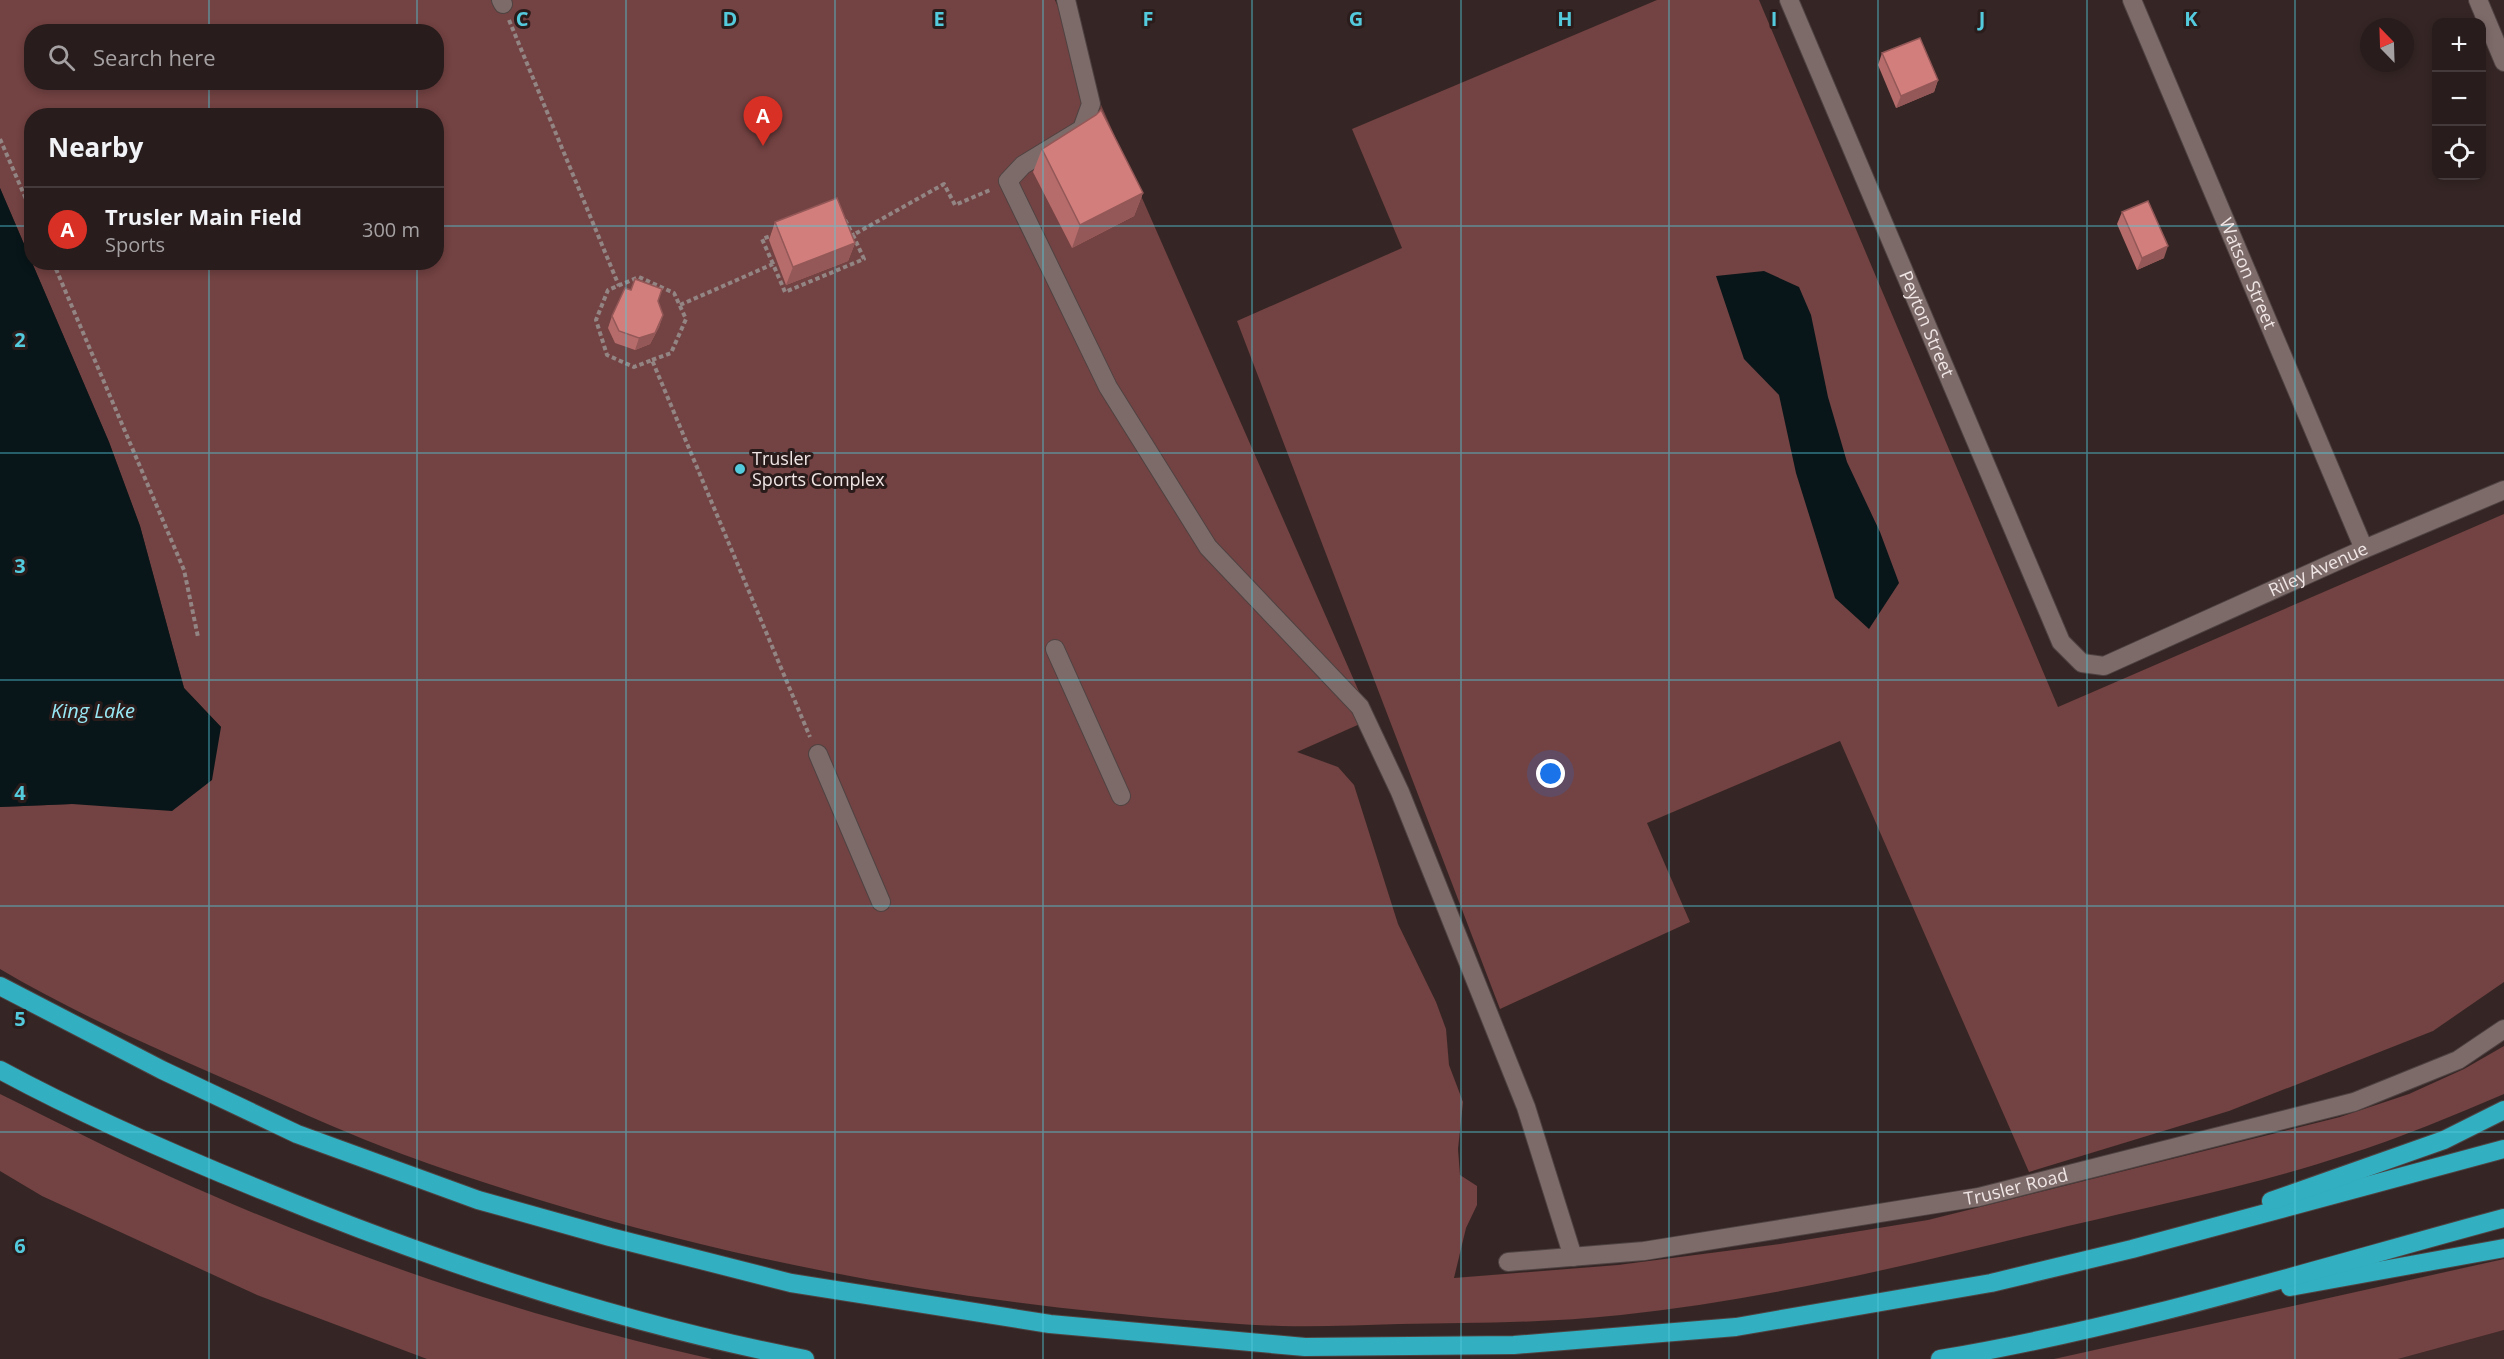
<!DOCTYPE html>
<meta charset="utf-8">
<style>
:root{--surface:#281c1c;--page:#302525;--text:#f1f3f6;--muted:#a5a1a3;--line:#443a3b;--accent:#d93025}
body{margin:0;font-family:"Open Sans",sans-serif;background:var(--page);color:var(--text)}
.controls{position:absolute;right:18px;top:18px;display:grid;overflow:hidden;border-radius:12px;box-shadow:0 3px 9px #0003}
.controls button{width:54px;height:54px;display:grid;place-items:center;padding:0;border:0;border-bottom:2px solid var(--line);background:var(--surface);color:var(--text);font:30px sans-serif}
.compass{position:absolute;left:2360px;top:18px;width:54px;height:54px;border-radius:50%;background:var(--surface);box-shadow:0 3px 9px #0003;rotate:337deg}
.you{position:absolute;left:1551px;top:774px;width:21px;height:21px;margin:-15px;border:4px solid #fff;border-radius:50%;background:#1a73e8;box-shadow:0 0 0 9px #1a73e833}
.badge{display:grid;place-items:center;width:39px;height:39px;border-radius:50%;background:var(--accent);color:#fff;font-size:20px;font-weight:700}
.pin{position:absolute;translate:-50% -50px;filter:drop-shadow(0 2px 3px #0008)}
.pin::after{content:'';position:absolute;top:32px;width:21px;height:18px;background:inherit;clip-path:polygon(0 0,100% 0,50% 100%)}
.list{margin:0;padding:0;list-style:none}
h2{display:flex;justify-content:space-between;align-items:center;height:78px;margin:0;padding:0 24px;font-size:26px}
h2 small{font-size:20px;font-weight:400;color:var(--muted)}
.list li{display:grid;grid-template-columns:39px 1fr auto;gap:18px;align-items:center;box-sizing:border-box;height:84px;padding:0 24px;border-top:2px solid var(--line)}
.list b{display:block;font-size:22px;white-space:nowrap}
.list p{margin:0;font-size:20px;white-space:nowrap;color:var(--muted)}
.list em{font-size:20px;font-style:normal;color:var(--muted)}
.icon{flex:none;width:33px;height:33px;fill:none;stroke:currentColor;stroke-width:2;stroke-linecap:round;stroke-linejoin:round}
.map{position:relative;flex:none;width:2504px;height:1359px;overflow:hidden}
.search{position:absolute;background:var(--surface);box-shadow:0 3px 9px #0003;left:24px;top:24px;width:420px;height:66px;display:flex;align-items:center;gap:15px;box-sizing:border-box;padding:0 21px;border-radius:24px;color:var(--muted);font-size:22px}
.panel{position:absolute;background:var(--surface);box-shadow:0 3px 9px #0003;left:24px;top:108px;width:420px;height:162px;border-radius:24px}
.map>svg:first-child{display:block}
.built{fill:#422c2b}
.green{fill:#734242;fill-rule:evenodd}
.water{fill:#081619}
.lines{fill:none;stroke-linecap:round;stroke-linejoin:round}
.minor-casing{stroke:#4f4342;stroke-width:20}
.highway-casing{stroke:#4f4342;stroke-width:20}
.path{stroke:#928584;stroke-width:4;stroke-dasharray:4.5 3;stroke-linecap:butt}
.minor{stroke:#7d6b6a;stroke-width:18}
.highway{stroke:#32afc1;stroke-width:18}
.wall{fill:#b56c6b}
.shaded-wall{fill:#935857}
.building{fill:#d27e7c;stroke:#935857;stroke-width:1.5}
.grid{fill:none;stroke:#54cadd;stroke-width:1.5;stroke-opacity:0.55}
.poi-dot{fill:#54cadd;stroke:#2b1c1c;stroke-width:2}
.labels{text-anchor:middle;stroke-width:6;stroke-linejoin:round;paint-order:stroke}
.street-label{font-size:18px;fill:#f0e6e5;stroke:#2b1c1c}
.poi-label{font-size:18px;fill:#f0e6e5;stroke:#2b1c1c;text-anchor:start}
.water-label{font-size:20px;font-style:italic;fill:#98e9f6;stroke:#2b1c1c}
.grid-label{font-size:20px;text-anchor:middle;font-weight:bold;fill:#54cadd;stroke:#2b1c1c;stroke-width:6;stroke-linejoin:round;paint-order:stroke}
</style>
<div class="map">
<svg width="2504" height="1359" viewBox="0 0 2504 1359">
<rect width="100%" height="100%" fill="#352625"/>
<polygon class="built" points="2504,1330 2504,1359 2398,1359"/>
<g class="green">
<path d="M0,0H1055L1371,719L1297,752L1338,767L1354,785L1398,924L1436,1002L1446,1029L1449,1065L1463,1102L1458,1149L1460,1175L1477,1186V1205L1466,1228L1454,1278L1618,1265L1780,1244L1928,1220L2340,1117L2409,1094L2464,1069L2504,1046V1094C2452,1116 2400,1138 2346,1155C2255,1185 2161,1204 2068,1226C1921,1262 1772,1299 1621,1315C1547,1323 1473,1323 1399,1324C1360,1325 1321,1327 1282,1326C1221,1324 1160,1318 1100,1312C863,1288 627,1236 402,1154C350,1135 298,1111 246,1088C163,1052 78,1015 0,969V807L72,804L221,727L184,688L140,526L109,442L0,188ZM32,32H436V82H32ZM32,116H436V262H32Z"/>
<polygon points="1657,0 1759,0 2058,707 2504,514 2504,982 2433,1031 2229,1111 2029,1172 1840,741 1647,823 1690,922 1500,1009 1237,321 1402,248 1352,129"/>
<path d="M0,1094C57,1122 113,1151 171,1177C345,1256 526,1317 712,1359H427L257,1295L42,1196L0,1171Z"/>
<polygon points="2504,1259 2504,1330 2398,1359 2054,1359"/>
</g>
<g class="water">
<polygon points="0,188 109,442 140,526 184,688 221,727 212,780 172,811 72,804 0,807"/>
<polygon points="1764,271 1799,287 1811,315 1828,397 1847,462 1880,532 1899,583 1869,629 1835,598 1796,473 1779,395 1744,359 1716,276"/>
</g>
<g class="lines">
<defs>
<g id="minor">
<polyline points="501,0 503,4"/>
<polyline points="1066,0 1091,104 1082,129 1023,165 1008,181 1108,387 1208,547 1360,707 1400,792 1526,1107 1573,1257"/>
<path id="s1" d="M1789,0L2061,642L2082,663L2104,666L2364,549L2504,490"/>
<path id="s2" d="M2132,0L2364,549"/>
<polyline points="2478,0 2504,62"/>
<polyline points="1055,649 1121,796"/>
<polyline points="818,754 881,902"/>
<path id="s3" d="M1508,1262L1644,1251L1979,1197L2354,1102L2458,1060L2504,1029"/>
</g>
<g id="highway">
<polyline points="0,986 162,1070 297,1134 478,1200 610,1237 791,1283 1050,1324 1305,1347 1514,1345 1736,1327 1991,1283 2132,1249 2504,1149"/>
<path d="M0,1070C85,1116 175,1155 264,1191C439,1263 619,1323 805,1359"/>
<polyline points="2271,1201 2444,1140 2504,1110"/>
<polyline points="2290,1287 2504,1248"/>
<path d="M1940,1359C2131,1327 2318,1268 2504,1218"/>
</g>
</defs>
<use href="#minor" class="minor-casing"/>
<use href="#highway" class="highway-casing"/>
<g class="path">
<polyline points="509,20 619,286"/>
<polyline points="0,139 32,213"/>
<polyline points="845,220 853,235"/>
<polyline points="53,262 184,570 198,637"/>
<polyline points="773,264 762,239 773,235"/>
<polyline points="680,305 773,264 785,292 864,259 853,235 944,184 955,205 990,190"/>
<polyline points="652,360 671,353 686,319 674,293 639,277 608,290 596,320 607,355 634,367 652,360 810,737"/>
</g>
<use href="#minor" class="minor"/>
<use href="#highway" class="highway"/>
</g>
<g class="wall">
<polygon points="1882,53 1938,80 1934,92 1896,108 1878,65"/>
<polygon points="1042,149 1143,193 1134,216 1072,248 1033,172"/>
<polygon points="2122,212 2164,258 2137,270 2117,224"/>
<polygon points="775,222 855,243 848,261 786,285 769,240"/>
<polygon points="658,301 663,315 659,327 650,344 635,350 615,343 608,328 612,316"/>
</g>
<g class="shaded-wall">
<polygon points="1938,80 1934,92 1896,108 1901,96"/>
<polygon points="1143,193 1134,216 1072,248 1080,225"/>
<polygon points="855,243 848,261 786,285 793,267"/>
<polygon points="2168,246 2164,258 2137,270 2142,258"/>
<polygon points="663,315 659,327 650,344 635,350 639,338"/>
</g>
<g class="building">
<polygon points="1920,38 1938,80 1901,96 1882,53"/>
<polygon points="1101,110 1143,193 1080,225 1042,149 1096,115"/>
<polygon points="837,198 855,243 793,267 775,222"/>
<polygon points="2148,201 2168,246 2142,258 2122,212"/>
<polygon points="635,279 662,289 658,301 663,315 655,333 639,338 619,331 612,316 625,288 631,290"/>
</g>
<path class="grid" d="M209,0V32M417,0V32M626,0V1359M835,0V1359M1043,0V1359M1252,0V1359M1461,0V1359M1669,0V1359M1878,0V1359M2087,0V1359M2295,0V1359M209,82V116M417,82V116M0,226H32M436,226H2504M209,262V1359M417,262V1359M0,453H2504M0,680H2504M0,906H2504M0,1132H2504"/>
<circle class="poi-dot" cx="740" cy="469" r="6"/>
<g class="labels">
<g class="street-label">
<text dy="6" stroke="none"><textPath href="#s2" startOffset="297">Watson Street</textPath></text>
<text dy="6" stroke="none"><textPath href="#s1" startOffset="352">Peyton Street</textPath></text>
<text dy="6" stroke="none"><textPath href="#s1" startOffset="984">Riley Avenue</textPath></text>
<text dy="6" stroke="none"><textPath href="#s3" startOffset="514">Trusler Road</textPath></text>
</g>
<g class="poi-label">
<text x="752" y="465">Trusler<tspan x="752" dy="21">Sports Complex</tspan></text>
</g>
<g class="water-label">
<text x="93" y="718">King Lake</text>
</g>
</g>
<g class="grid-label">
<text x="522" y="26">C</text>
<text x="730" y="26">D</text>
<text x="939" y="26">E</text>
<text x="1148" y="26">F</text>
<text x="1356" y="26">G</text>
<text x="1565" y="26">H</text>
<text x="1774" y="26">I</text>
<text x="1982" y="26">J</text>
<text x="2191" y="26">K</text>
<text x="20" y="347">2</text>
<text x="20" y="573">3</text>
<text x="20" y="800">4</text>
<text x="20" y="1026">5</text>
<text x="20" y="1253">6</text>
</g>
</svg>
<div class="controls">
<button>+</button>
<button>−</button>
<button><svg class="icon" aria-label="locate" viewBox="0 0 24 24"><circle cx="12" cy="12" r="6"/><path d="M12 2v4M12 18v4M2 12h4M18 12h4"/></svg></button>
</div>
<svg class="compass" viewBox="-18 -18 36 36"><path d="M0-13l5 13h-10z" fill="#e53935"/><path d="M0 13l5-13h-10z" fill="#a5a1a3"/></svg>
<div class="you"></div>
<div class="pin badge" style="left:763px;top:146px">A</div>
<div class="search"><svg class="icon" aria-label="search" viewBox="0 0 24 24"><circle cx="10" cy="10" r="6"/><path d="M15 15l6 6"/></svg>Search here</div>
<section class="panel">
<h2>Nearby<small></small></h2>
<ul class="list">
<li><span class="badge">A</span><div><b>Trusler Main Field</b><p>Sports</p></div><em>300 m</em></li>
</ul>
</section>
</div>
